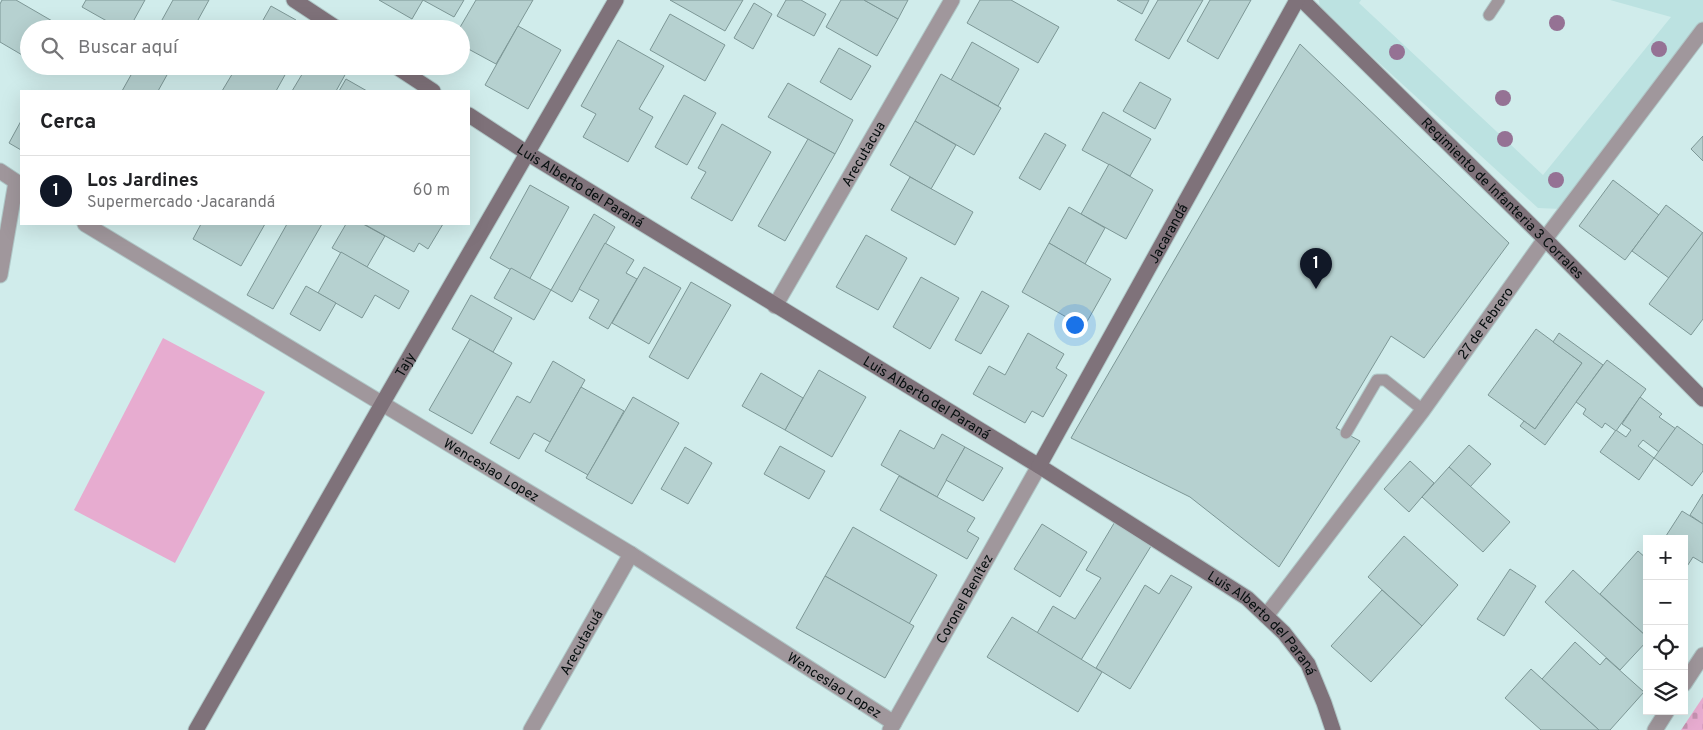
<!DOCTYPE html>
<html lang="es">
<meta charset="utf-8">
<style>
:root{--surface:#fff;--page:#f6f6f6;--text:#202124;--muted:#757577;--line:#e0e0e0;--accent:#111827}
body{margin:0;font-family:Overpass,sans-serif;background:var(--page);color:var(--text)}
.controls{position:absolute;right:15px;bottom:15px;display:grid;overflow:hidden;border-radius:0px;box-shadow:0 5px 20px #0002}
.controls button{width:45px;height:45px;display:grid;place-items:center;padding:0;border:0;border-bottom:1px solid var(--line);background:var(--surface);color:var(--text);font:25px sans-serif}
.you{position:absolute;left:1074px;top:324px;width:18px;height:18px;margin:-12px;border:4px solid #fff;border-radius:50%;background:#1a73e8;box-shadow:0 0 0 8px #1a73e833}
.badge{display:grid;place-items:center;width:32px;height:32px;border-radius:50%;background:var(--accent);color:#fff;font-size:16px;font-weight:700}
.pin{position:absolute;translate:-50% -41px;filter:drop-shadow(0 1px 2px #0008)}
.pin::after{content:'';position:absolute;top:26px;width:18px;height:15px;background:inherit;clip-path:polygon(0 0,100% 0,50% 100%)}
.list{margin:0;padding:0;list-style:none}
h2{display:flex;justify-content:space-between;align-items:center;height:65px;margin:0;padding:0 20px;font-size:21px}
h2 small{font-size:16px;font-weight:400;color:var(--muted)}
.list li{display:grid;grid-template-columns:32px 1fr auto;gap:15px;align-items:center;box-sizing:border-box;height:70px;padding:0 20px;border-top:1px solid var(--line)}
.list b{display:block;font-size:19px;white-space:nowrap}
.list p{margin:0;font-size:16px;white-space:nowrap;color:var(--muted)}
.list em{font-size:16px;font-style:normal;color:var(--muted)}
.icon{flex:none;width:28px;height:28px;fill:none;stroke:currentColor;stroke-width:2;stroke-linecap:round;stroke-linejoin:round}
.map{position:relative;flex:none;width:1703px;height:730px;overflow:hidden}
.search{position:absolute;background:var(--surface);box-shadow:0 5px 20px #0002;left:20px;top:20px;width:450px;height:55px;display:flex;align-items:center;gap:12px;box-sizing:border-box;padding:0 18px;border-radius:28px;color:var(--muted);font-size:19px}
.panel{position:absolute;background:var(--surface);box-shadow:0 5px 20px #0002;left:20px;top:90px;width:450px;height:135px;border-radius:0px}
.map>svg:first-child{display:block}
.built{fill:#bce2e1}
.cemetery{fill:url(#cemetery-stones)}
.pitch{fill:#e7acd0}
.building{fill:#b6d1d0;stroke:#7d9796}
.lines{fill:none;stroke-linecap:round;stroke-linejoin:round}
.lane-casing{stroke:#b0c8c8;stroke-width:13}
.street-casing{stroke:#b0c8c8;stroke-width:17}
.secondary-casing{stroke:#b0c8c8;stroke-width:17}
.lane{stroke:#a0979c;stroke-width:11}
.street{stroke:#a0979c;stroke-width:15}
.secondary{stroke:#7f727a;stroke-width:15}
.tree{fill:#957294}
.labels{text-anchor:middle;stroke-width:4.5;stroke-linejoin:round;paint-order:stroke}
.street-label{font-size:14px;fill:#050e0e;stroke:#ddf9f8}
</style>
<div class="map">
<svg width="1703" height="730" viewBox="0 0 1703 730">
<defs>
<pattern id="cemetery-stones" width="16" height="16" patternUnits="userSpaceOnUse" patternTransform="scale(1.25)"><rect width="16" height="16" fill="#e7acd0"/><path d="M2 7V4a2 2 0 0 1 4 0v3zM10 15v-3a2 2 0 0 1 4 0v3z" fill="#c593b1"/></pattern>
</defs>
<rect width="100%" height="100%" fill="#d0eceb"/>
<polygon class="built" points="1319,0 1361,0 1359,3 1543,175 1671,17 1610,0 1703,0 1703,23 1561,209 1538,208 1320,9"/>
<polygon class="cemetery" points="1703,697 1703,730 1681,730"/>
<polygon class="pitch" points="163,338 265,392 175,563 74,510"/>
<g class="building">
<polygon points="2,0 16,0 66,29 29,29 29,59 0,42 0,4"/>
<polygon points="86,0 145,0 129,29 121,29 82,7"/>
<polygon points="173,0 209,0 193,29 157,29"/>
<polygon points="379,0 423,0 412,19"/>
<polygon points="423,0 464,0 454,17"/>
<polygon points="476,0 533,0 496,64 461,45 461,29 459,29"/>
<polygon points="670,0 743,0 725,31"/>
<polygon points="786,0 801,0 826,14 814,36 777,16"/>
<polygon points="841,0 864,0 898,19 877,56 826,27"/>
<polygon points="864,0 908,0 898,19"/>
<polygon points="980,0 1011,0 1059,27 1038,63 967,23"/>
<polygon points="1117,0 1149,0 1142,14"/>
<polygon points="1158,0 1203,0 1169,59 1135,40"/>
<polygon points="1210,0 1251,0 1218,59 1187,41"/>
<polygon points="754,3 772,14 753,49 734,38"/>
<polygon points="271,6 296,20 291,29 258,29"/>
<polygon points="670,14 725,45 705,81 650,50"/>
<polygon points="518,26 561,50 528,109 485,85"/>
<polygon points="618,40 664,66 639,109 653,117 628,162 583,137 596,114 581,106"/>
<polygon points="972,42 1019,69 998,106 951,80"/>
<polygon points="1300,44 1509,243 1424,358 1391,336 1336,428 1360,441 1279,567 1190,497 1071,438"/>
<polygon points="839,48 871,66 851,100 820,82"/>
<polygon points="42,66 58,66 54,73"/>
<polygon points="136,66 172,66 158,91 122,91"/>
<polygon points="237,66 290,66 276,91 222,91"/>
<polygon points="307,66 350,66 336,91 292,91"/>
<polygon points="941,74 1001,108 974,155 915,121"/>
<polygon points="346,79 367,91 339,91"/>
<polygon points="1140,82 1171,99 1155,129 1123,111"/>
<polygon points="788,83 853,120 835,154 768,117"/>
<polygon points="684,95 716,113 687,165 655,147"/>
<polygon points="1103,112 1151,139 1130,176 1082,150"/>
<polygon points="21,121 21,150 9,143"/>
<polygon points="915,121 956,145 931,189 890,165"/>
<polygon points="722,124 771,152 732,221 691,198 706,172 698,168"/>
<polygon points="1045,133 1066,145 1040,190 1019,178"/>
<polygon points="1703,136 1703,161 1691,149"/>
<polygon points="808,139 835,154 785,241 758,226"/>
<polygon points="1109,164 1153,190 1126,239 1081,214"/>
<polygon points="910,177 973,212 955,245 891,210"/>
<polygon points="1613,180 1659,215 1625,260 1579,226"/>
<polygon points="530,185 569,207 529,280 490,258"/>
<polygon points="1666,205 1703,233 1669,278 1632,251"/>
<polygon points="1069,207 1105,228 1085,264 1049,243"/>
<polygon points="594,214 615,227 572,302 551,290"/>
<polygon points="201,224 265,224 241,266 193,239"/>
<polygon points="287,224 322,224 273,309 247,295"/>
<polygon points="346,224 363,224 385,236 367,267 332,248"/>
<polygon points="364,224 443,224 428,249 419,243 414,252"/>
<polygon points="1703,232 1703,319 1691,335 1649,304"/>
<polygon points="866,235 907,258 878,310 836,287"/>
<polygon points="605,243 634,260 626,273 637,279 608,329 589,318 599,300 579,289"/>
<polygon points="1049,243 1111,279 1084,327 1022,292"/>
<polygon points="341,252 409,291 399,309 375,295 362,318 318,293"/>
<polygon points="644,267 681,288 649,344 612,323"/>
<polygon points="511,268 551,290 534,320 494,298"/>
<polygon points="921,277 959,298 930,349 893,327"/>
<polygon points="691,282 731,305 688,379 649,357"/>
<polygon points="306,286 336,303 320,331 290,314"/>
<polygon points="982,291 1009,306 981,354 955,340"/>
<polygon points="471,295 512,318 493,352 452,329"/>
<polygon points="1536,329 1582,363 1535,429 1488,395"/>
<polygon points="1028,333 1064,354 1056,368 1067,375 1043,417 1032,411 1025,423 973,394 989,366 1005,375"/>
<polygon points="1559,333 1603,365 1545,445 1520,426 1524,421 1535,429 1582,363 1553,342"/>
<polygon points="470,339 512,363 472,434 429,410"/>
<polygon points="1607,360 1646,389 1616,431 1605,423 1602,428 1583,414 1586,409 1576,402"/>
<polygon points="553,361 585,380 550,442 534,433 519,459 490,443 517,396 530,403"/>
<polygon points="819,370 866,397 832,457 785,430"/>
<polygon points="761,373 803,398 785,430 742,406"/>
<polygon points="581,387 624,411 588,475 545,451"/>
<polygon points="633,397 679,423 632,504 586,478"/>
<polygon points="1640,397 1662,414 1659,417 1676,429 1659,452 1643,440 1638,446 1654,458 1639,480 1600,452 1616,430 1626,437 1631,430 1622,424"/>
<polygon points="1677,426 1703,445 1703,471 1692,486 1654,458"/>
<polygon points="900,430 934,449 942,434 965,447 937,497 881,465"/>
<polygon points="1469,445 1491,464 1470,487 1449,467"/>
<polygon points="780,446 825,471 809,499 764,474"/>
<polygon points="685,447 712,463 688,504 661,489"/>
<polygon points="965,447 1003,468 983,501 946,480"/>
<polygon points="1410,461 1434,483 1409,512 1384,489"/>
<polygon points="1449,467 1510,522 1483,552 1422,497"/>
<polygon points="899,476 975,518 967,531 979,538 967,559 880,510"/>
<polygon points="1703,494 1703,524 1690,515"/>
<polygon points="1682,511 1703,524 1703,563 1693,557 1684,571 1684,539 1664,539"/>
<polygon points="1119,515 1156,538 1081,660 1037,633 1053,606 1075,619 1101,578 1086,570"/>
<polygon points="1042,524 1087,552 1060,597 1014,569"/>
<polygon points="853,527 937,575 909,624 825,576"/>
<polygon points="1404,536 1458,585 1422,626 1368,577"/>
<polygon points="1638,551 1647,559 1647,637 1600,594"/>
<polygon points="1510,569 1536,586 1504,636 1477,619"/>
<polygon points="1573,570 1647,637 1647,641 1620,670 1545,602"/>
<polygon points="1171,575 1192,587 1130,689 1096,668 1145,585 1159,594"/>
<polygon points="825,576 914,626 885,678 796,628"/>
<polygon points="1382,590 1422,626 1371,682 1331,646"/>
<polygon points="1012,617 1102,672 1078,712 987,657"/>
<polygon points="1575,642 1600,665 1606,658 1644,692 1610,730 1599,730 1542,679"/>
<polygon points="1531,669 1542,679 1599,730 1541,730 1505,698"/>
</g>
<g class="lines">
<defs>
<g id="lane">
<polyline points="1489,15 1499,0"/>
<polyline points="1346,433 1377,380 1385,380 1423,410"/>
</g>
<g id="street">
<polyline points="0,171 21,185"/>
<path id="s1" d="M85,224L631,554L894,723"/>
<polyline points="0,275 16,182"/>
<path id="s2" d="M775,306L952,0"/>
<path id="s3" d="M1266,616L1423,410L1545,239L1703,30"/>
<polyline points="1684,684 1703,655"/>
<path id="s4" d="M531,730L631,554"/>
<path id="s5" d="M890,730L1039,466"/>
<polyline points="1655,730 1667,711"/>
</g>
<g id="secondary">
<polyline points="294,0 338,29"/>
<path id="s6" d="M1302,0L1545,239L1703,399"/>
<polyline points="395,66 433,91"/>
<path id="s7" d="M469,115L527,153L1039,466L1247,598L1284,633L1308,664L1324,703L1333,730"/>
<path id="s8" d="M1039,466L1297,0"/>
<path id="s9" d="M196,730L382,404L616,0"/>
</g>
</defs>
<use href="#lane" class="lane-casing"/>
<use href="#street" class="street-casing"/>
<use href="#secondary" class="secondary-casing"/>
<use href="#lane" class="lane"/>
<use href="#street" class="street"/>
<use href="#secondary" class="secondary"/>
</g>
<g class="tree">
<circle cx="1557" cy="23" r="8"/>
<circle cx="1659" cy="49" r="8"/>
<circle cx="1397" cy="52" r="8"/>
<circle cx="1503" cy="98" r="8"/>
<circle cx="1505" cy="139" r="8"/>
<circle cx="1556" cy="180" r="8"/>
</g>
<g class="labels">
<g class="street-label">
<text dy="5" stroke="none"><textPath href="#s2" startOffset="176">Arecutacua</textPath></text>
<text dy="5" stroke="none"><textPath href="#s7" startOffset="132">Luis Alberto del Paraná</textPath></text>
<text dy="5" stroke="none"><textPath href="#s6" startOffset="282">Regimiento de Infanteria 3 Corrales</textPath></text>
<text dy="5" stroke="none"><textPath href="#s8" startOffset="266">Jacarandá</textPath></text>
<text dy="5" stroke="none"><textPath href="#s3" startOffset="366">27 de Febrero</textPath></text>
<text dy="5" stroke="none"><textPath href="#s9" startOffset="421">Tajy</textPath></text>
<text dy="5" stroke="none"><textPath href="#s7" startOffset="538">Luis Alberto del Paraná</textPath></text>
<text dy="5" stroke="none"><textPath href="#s1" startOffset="475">Wenceslao Lopez</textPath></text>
<text dy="5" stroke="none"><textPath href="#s5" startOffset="151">Coronel Benítez</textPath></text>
<text dy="5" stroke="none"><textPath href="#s7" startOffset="944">Luis Alberto del Paraná</textPath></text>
<text dy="5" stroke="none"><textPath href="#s4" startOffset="101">Arecutacuá</textPath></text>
<text dy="5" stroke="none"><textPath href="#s1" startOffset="880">Wenceslao Lopez</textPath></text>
</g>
</g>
</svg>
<div class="controls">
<button>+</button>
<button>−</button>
<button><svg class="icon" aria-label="locate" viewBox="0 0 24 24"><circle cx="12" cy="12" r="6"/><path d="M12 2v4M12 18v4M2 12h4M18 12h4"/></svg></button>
<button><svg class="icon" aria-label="layers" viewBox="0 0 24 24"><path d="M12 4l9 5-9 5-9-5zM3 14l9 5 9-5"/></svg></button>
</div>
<div class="you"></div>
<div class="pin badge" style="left:1316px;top:289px">1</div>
<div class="search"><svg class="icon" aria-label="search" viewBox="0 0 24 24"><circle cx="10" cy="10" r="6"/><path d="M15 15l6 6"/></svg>Buscar aquí</div>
<section class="panel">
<h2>Cerca<small></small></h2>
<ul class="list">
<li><span class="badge">1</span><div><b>Los Jardines</b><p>Supermercado · Jacarandá</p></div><em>60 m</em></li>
</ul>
</section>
</div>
